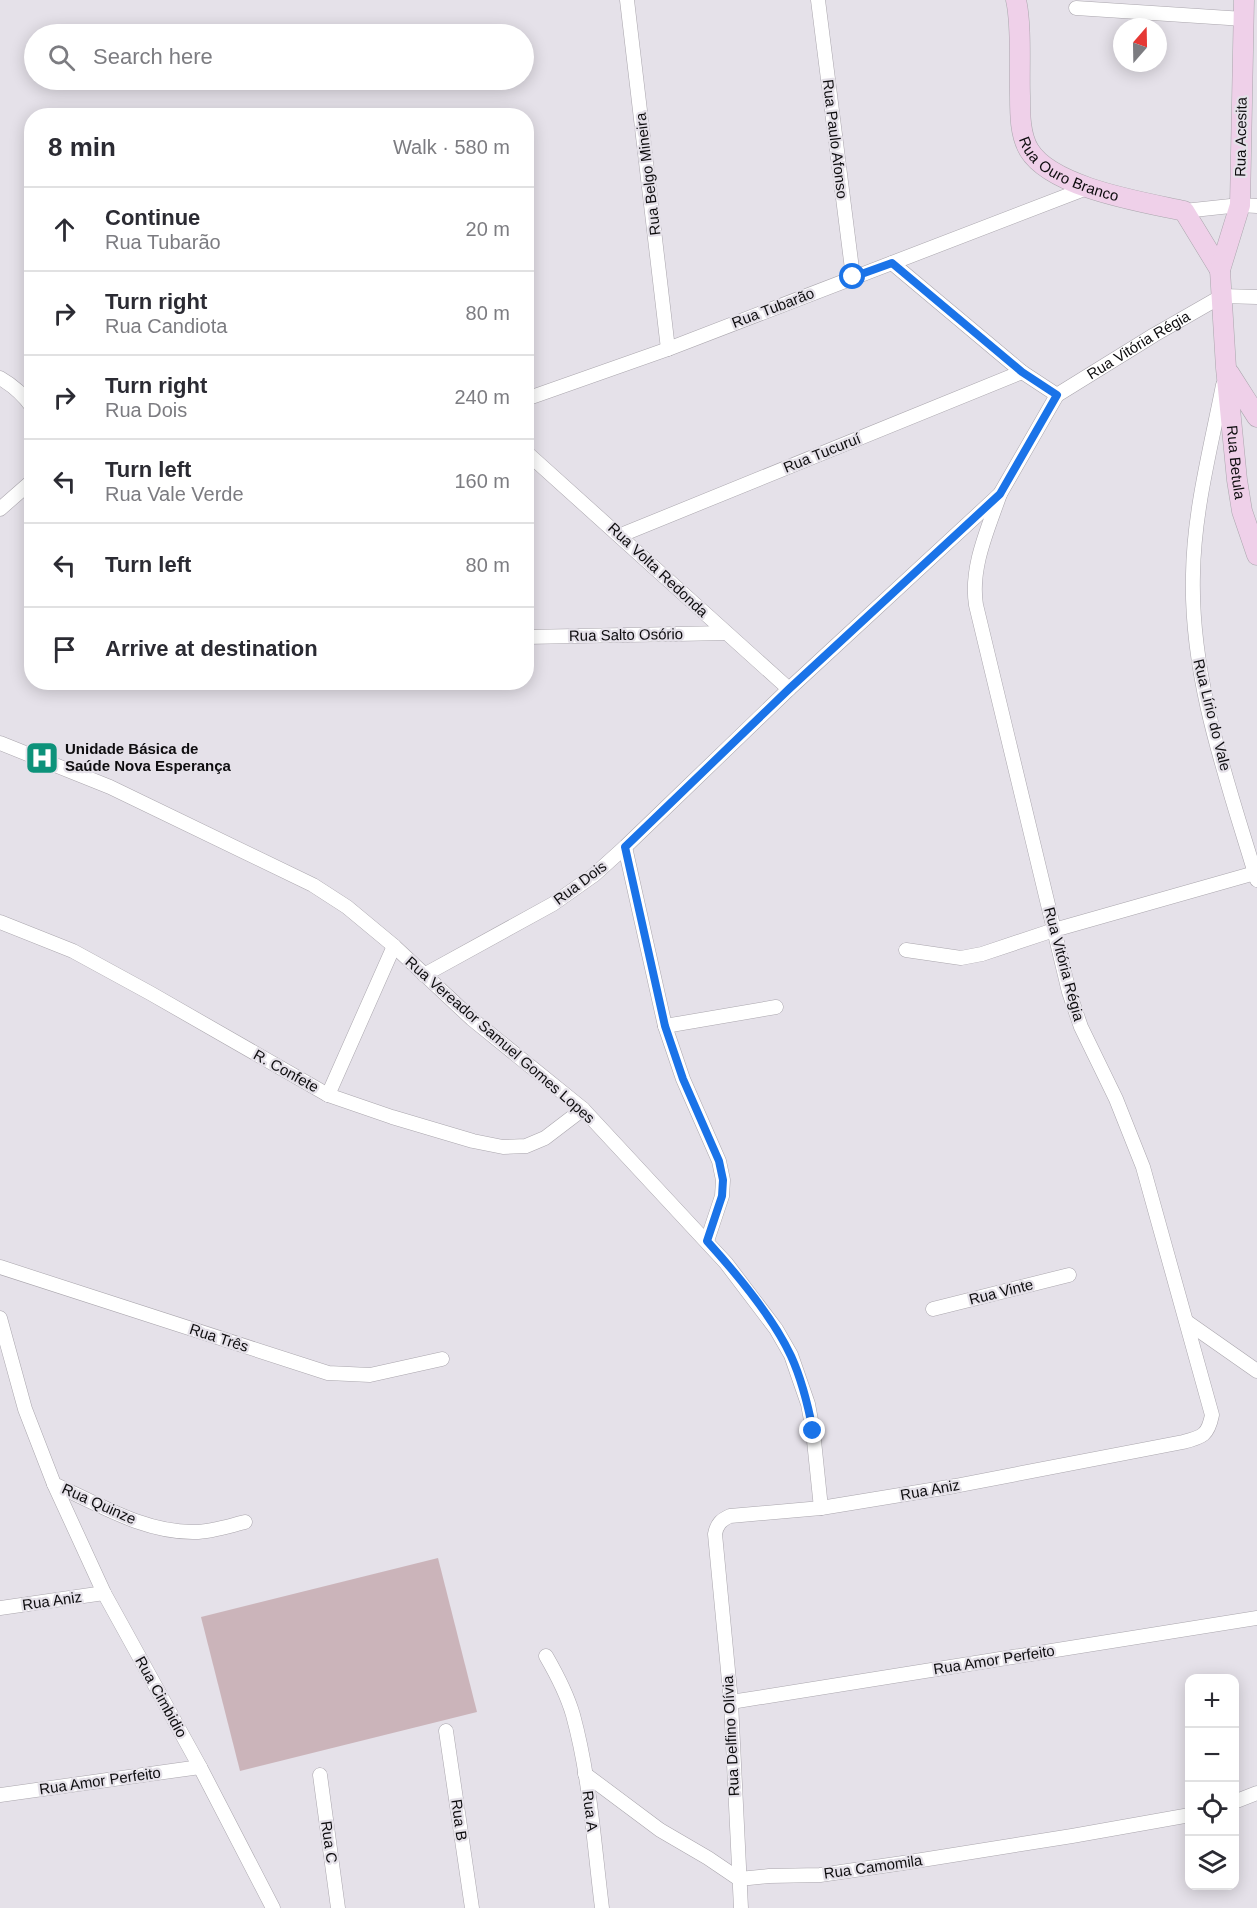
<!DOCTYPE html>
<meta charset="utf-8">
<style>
:root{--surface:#fff;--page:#f2f2f3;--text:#2b2b33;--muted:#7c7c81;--line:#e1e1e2}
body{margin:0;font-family:Helvetica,sans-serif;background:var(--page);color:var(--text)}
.controls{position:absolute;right:18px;bottom:18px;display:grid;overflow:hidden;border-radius:12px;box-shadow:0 3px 15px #0003}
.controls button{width:54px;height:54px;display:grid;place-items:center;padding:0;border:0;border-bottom:2px solid var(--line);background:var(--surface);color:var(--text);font:30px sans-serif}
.compass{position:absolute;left:1113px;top:18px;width:54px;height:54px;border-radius:50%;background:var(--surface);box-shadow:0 3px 15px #0003;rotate:20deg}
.stop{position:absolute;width:18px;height:18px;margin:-14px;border:4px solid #1a73e8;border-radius:50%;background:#fff}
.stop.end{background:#1a73e8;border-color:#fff;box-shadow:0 2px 6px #0008}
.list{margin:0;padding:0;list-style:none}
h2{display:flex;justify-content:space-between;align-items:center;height:78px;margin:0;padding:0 24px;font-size:26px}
h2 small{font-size:20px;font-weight:400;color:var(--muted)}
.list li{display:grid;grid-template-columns:39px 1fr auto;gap:18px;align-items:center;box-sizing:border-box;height:84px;padding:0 24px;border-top:2px solid var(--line)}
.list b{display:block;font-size:22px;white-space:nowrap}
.list p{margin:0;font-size:20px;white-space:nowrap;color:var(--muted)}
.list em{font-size:20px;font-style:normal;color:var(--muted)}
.icon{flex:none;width:33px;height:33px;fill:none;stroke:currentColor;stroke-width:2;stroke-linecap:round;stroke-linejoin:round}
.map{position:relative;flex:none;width:1257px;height:1908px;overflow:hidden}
.search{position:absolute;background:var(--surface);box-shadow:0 3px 15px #0003;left:24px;top:24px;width:510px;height:66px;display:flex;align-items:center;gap:15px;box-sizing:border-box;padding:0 21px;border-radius:33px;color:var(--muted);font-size:22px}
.panel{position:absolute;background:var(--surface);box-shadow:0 3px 15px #0003;left:24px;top:108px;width:510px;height:582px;border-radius:24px}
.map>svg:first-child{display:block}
.green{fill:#cbb4ba}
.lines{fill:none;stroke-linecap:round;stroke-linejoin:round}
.street-casing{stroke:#aaa6ad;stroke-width:15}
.secondary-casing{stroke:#aaa6ad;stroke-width:21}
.street{stroke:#fff;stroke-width:14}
.secondary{stroke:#efd0e9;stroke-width:20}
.route{stroke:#1a73e8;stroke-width:8}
.labels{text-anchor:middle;stroke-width:4.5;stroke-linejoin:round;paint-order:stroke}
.street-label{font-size:15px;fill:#0e0d0f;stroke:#e5e1e9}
.poi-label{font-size:15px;font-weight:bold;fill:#0e0d0f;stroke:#e5e1e9;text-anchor:start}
</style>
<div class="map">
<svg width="1257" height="1908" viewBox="0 0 1257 1908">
<rect width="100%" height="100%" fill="#e5e1e9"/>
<polygon class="green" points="438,1558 477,1712 240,1771 201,1617"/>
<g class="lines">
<defs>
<g id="street">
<polyline points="627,0 668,349"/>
<polyline points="818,0 853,277"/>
<polyline points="1076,8 1244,19"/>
<polyline points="1184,211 1240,205 1257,206"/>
<polyline points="892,263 1022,372 1057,395"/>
<path d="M0,378C14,386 23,394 32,407"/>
<path d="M1223,385C1211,447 1194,510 1193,574C1190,679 1227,780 1257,880"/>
<polyline points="526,399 668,349 1087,188"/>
<polyline points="526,452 789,689"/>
<polyline points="0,509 32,481"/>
<polyline points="621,535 1022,372"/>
<polyline points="526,637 726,633"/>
<polyline points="0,743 110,787 313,885 347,907 394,946 472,1019 583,1109 726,1263 776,1329 791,1355 808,1404 813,1431 821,1508"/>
<polyline points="625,847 665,1026 683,1079 719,1161 723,1180 722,1196 707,1241"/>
<polyline points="0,922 73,951 150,993 328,1095 392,1117 473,1141 503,1147 526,1146 545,1138 583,1109"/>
<polyline points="906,950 961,958 982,954 1054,930 1255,873"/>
<path id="s1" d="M424,975L553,904L594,875L625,847L789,689L1000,494L1057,395L1154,335L1222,296L1257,297"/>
<polyline points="665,1026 776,1007"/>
<polyline points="328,1095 394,946"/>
<polyline points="0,1267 328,1373 370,1375 442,1359"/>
<polyline points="933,1309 1069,1275"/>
<path d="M0,1318L25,1409L54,1484C98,1504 145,1533 195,1532C211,1532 229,1526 245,1522"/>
<polyline points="1187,1322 1257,1371"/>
<polyline points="54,1484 104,1593 200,1767 273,1908"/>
<polyline points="0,1608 104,1593"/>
<path d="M546,1656C557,1675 567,1694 573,1715C590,1777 594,1844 602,1908"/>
<polyline points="731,1702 1257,1618"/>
<polyline points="446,1731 472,1908"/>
<polyline points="585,1774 660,1830 708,1858 739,1879 769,1876 820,1875 903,1863 1072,1836 1190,1815"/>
<polyline points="320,1775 338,1908"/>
<polyline points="0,1795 200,1767"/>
<polyline points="1234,1802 1257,1793"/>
<path d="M741,1908L731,1702L715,1534C717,1524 721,1520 730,1516L821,1508L955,1486L1183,1442C1203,1437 1208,1435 1212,1415L1143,1167L1116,1099L1081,1027L1069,992L976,605C970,567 988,529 1000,494"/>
</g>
<g id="secondary">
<path id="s2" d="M1016,0C1022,26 1019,69 1020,96C1020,114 1020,135 1029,150C1052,188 1143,202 1184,211L1220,270"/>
<path id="s3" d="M1244,0L1240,205L1220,270L1226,368L1237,480L1242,511L1257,555"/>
<polyline points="1229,373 1257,417"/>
</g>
</defs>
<use href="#street" class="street-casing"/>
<use href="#secondary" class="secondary-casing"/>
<use href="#street" class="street"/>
<use href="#secondary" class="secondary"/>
</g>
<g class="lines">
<path class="route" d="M813,1431C808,1405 802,1380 791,1356C774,1319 735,1272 707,1241L722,1196L723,1180L719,1161L683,1079L665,1026L625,847L789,689L1000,494L1057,395L1022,372L892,263L853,277"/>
</g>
<defs>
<symbol id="hospital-square" viewBox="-11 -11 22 22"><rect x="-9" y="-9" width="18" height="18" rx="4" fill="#0d927a" stroke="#e5e1e9"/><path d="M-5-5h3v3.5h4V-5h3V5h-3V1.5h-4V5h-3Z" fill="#fff"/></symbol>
</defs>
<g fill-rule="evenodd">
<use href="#hospital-square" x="23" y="739" width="38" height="38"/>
</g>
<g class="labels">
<g class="street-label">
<text transform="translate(1241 137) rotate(-89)" y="5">Rua Acesita</text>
<text transform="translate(835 139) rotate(83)" y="5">Rua Paulo Afonso</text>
<text dy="5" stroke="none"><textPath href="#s2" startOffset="196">Rua Ouro Branco</textPath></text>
<text transform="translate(648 174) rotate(-97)" y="5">Rua Belgo Mineira</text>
<text transform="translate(773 308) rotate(-21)" y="5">Rua Tubarão</text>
<text dy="5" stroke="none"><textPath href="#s1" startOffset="964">Rua Vitória Régia</textPath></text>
<text transform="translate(822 453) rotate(-22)" y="5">Rua Tucuruí</text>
<text dy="5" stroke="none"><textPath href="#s3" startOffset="466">Rua Betula</textPath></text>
<text transform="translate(658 570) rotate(43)" y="5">Rua Volta Redonda</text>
<text transform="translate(626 635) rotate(-1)" y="5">Rua Salto Osório</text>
<text transform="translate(1212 715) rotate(76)" y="5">Rua Lírio do Vale</text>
<text transform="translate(580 883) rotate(-37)" y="5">Rua Dois</text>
<text transform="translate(1064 964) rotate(75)" y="5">Rua Vitória Régia</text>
<text transform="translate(500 1040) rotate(41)" y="5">Rua Vereador Samuel Gomes Lopes</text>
<text transform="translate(286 1071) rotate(29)" y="5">R. Confete</text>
<text transform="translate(1001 1292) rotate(-14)" y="5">Rua Vinte</text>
<text transform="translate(219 1338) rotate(18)" y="5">Rua Três</text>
<text transform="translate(930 1490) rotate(-10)" y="5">Rua Aniz</text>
<text transform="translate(99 1504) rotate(24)" y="5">Rua Quinze</text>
<text transform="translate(52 1601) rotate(-8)" y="5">Rua Aniz</text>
<text transform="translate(994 1660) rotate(-9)" y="5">Rua Amor Perfeito</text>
<text transform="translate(161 1697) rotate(61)" y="5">Rua Cimbidio</text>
<text transform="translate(731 1736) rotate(-93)" y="5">Rua Delfino Olívia</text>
<text transform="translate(100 1781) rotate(-8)" y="5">Rua Amor Perfeito</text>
<text transform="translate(590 1811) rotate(83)" y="5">Rua A</text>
<text transform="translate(459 1820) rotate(82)" y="5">Rua B</text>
<text transform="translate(329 1842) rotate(82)" y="5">Rua C</text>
<text transform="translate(873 1867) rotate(-8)" y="5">Rua Camomila</text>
</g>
<g class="poi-label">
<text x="65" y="754">Unidade Básica de<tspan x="65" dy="17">Saúde Nova Esperança</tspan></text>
</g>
</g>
</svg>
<div class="controls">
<button>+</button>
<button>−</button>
<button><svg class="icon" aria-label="locate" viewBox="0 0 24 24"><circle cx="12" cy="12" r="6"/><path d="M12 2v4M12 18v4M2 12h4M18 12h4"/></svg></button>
<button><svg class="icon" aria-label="layers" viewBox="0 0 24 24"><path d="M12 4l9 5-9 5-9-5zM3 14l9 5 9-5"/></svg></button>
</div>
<svg class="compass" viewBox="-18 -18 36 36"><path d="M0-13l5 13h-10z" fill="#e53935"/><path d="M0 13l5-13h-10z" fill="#7c7c81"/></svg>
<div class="stop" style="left:853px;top:277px"></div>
<div class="stop end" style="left:813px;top:1431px"></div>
<div class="search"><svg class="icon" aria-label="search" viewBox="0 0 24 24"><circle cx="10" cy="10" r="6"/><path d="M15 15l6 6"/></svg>Search here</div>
<section class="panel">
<h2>8 min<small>Walk · 580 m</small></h2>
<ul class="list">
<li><svg class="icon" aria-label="ahead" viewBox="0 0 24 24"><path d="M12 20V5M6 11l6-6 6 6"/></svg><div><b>Continue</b><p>Rua Tubarão</p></div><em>20 m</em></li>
<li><svg class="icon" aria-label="right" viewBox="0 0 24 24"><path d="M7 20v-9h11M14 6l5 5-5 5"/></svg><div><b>Turn right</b><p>Rua Candiota</p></div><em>80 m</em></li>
<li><svg class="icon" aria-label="right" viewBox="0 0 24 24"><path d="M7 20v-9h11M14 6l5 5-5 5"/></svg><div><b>Turn right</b><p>Rua Dois</p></div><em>240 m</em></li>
<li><svg class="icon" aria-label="left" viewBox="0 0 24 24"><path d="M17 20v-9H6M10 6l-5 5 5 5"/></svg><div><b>Turn left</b><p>Rua Vale Verde</p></div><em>160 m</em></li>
<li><svg class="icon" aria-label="left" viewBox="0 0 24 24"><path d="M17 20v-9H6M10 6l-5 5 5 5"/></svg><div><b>Turn left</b></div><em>80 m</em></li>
<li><svg class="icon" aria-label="arrive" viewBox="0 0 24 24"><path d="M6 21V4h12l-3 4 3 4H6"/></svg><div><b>Arrive at destination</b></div></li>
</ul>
</section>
</div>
